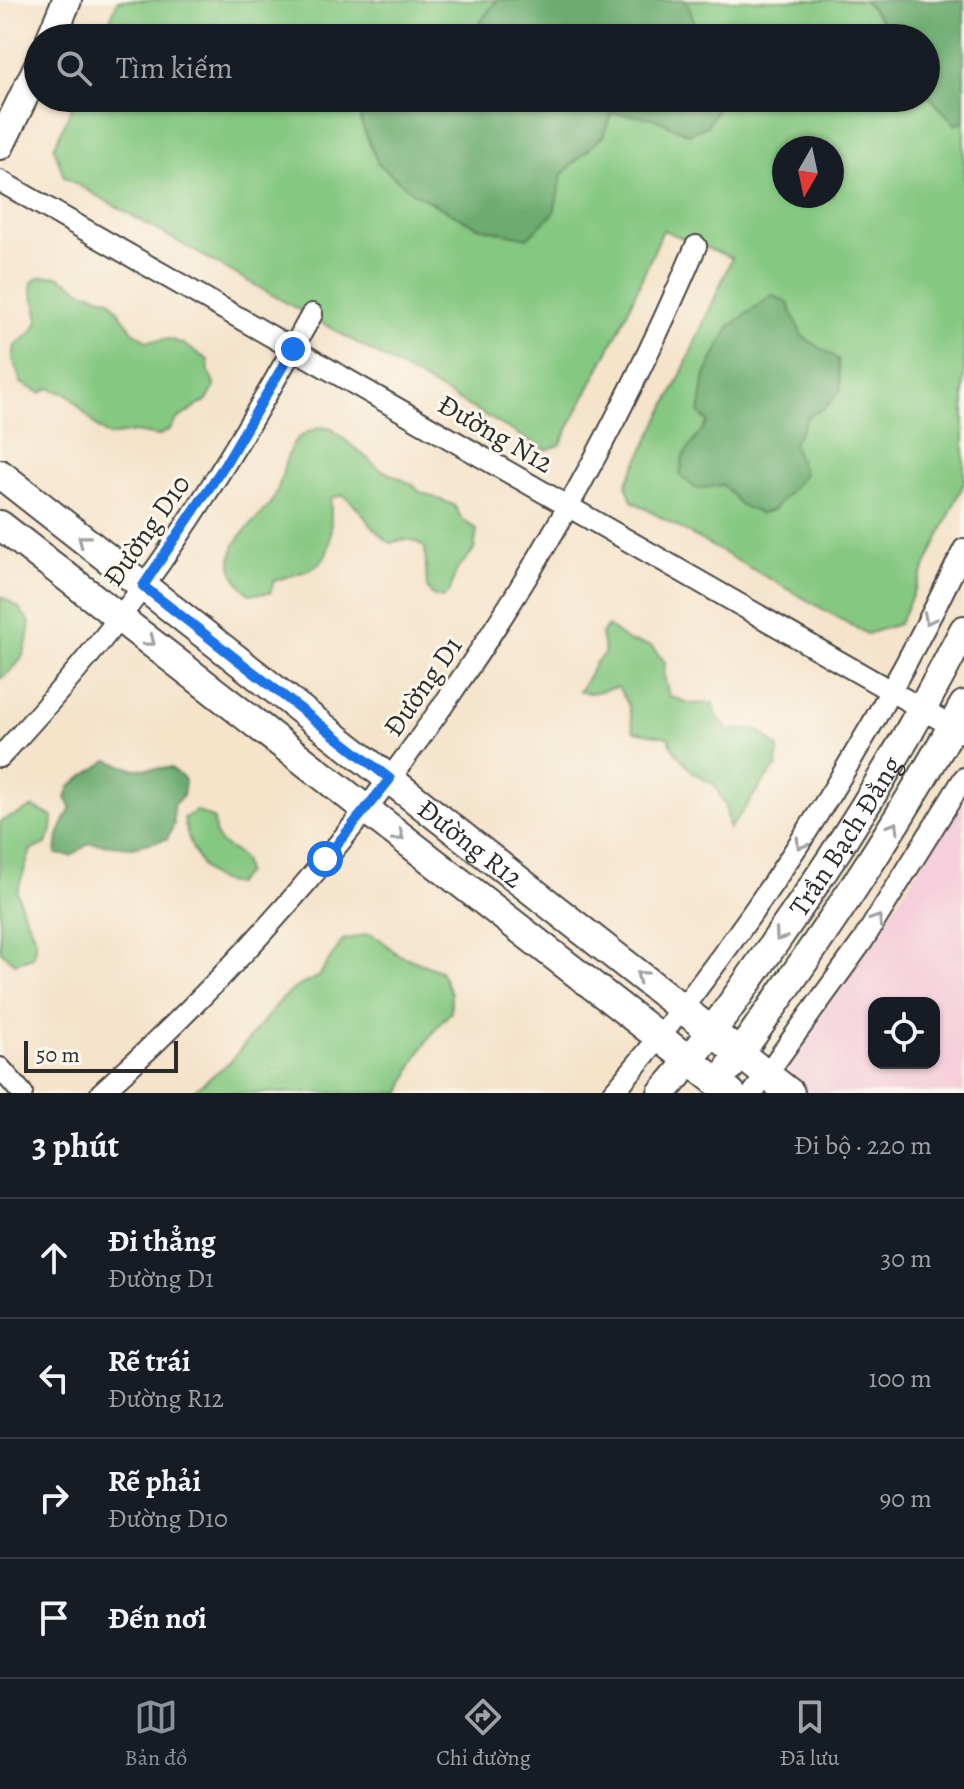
<!DOCTYPE html>
<html lang="vi">
<meta charset="utf-8">
<style>
:root{--surface:#171b24;--page:#242831;--text:#f1f3f6;--muted:#9ea1a6;--line:#363941;--accent:#8c9099}
body{margin:0;font-family:Alegreya,serif;background:var(--page);color:var(--text)}
.controls{position:absolute;right:24px;bottom:24px;display:grid;overflow:hidden;border-radius:16px;box-shadow:0 2px 6px #0004}
.controls button{width:72px;height:72px;display:grid;place-items:center;padding:0;border:0;border-bottom:2px solid var(--line);background:var(--surface);color:var(--text);font:40px sans-serif}
.compass{position:absolute;left:772px;top:136px;width:72px;height:72px;border-radius:50%;background:var(--surface);box-shadow:0 2px 6px #0004;rotate:189deg}
.scale{position:absolute;left:24px;bottom:20px;width:154px;box-sizing:border-box;padding-left:8px;border:4px solid #2b2b2b;border-top:0;font-size:22px;line-height:28px;white-space:nowrap;color:#2b2b2b;-webkit-text-stroke:6px #fbf7ec;paint-order:stroke}
.stop{position:absolute;width:24px;height:24px;margin:-18px;border:6px solid #1a73e8;border-radius:50%;background:#fff}
.stop.end{background:#1a73e8;border-color:#fff;box-shadow:0 2px 8px #0008}
.list{margin:0;padding:0;list-style:none}
h2{display:flex;justify-content:space-between;align-items:center;height:104px;margin:0;padding:0 32px;font-size:34px}
h2 small{font-size:26px;font-weight:400;color:var(--muted)}
.list li{display:grid;grid-template-columns:52px 1fr auto;gap:24px;align-items:center;box-sizing:border-box;height:120px;padding:0 32px;border-top:2px solid var(--line)}
.list b{display:block;font-size:30px;white-space:nowrap}
.list p{margin:0;font-size:26px;white-space:nowrap;color:var(--muted)}
.list em{font-size:26px;font-style:normal;color:var(--muted)}
.icon{flex:none;width:44px;height:44px;fill:none;stroke:currentColor;stroke-width:2;stroke-linecap:round;stroke-linejoin:round}
.map{position:relative;flex:none;width:964px;height:1093px;overflow:hidden}
.search{position:absolute;background:var(--surface);box-shadow:0 2px 6px #0004;left:24px;right:24px;top:24px;height:88px;display:flex;align-items:center;gap:20px;box-sizing:border-box;padding:0 28px;border-radius:44px;color:var(--muted);font-size:30px}
.sheet{height:584px;background:var(--surface)}
nav{display:flex;justify-content:space-around;align-items:center;box-sizing:border-box;height:112px;border-top:2px solid var(--line);background:var(--surface);font-size:22px;color:var(--muted)}
nav a{display:grid;justify-items:center;gap:4px}
nav .on{color:var(--accent)}
.map>svg:first-child{display:block}
.built{fill:#f5cfdb;fill-rule:evenodd}
.green{fill:#85c881;stroke:#587a56;stroke-width:2;fill-rule:evenodd}
.forest{fill:#6cac6f;stroke:#4c6c4d;stroke-width:2}
.lines{fill:none;stroke-linecap:round;stroke-linejoin:round}
.street-casing{stroke:#494743;stroke-width:24}
.secondary-casing{stroke:#494743;stroke-width:32}
.street{stroke:#fff;stroke-width:20}
.secondary{stroke:#fff;stroke-width:28}
.oneway{stroke:#a0a0a0}
.route{stroke:#1a73e8;stroke-width:10}
.labels{text-anchor:middle;stroke-width:6;stroke-linejoin:round;paint-order:stroke}
.street-label{font-size:28px;fill:#2b2b2b;stroke:#fbf7ec}
</style>
<div class="map">
<svg width="964" height="1093" viewBox="0 0 964 1093">
<rect width="100%" height="100%" fill="#fbf7ec"/>
<filter id="ink" filterUnits="userSpaceOnUse"><feTurbulence type="fractalNoise" baseFrequency=".0125" numOctaves="2"/><feDisplacementMap in="SourceGraphic" scale="16" xChannelSelector="R" yChannelSelector="G"/><feConvolveMatrix kernelMatrix="1 2 1 2 8 2 1 2 1" color-interpolation-filters="sRGB"/></filter>
<filter id="wash" filterUnits="userSpaceOnUse"><feTurbulence type="fractalNoise" baseFrequency=".006" numOctaves="4" result="noise"/><feDisplacementMap in="SourceGraphic" scale="32" xChannelSelector="R" yChannelSelector="G"/><feGaussianBlur stdDeviation="1.8" result="paint"/><feColorMatrix in="noise" values="0 0 0 0 0 0 0 0 0 0 0 0 0 0 0 0 0 1.4 0 .05"/><feComposite in="paint" operator="in"/></filter>
<g filter="url(#wash)">
<rect width="100%" height="100%" fill="#f5e3ca"/>
<path class="built" d="M964,799V1093H764L865,952ZM874,1003H934V1063H874Z"/>
<g class="green">
<path d="M118,0H964V483L899,624L867,634L632,501L626,484L676,386L732,258L663,230L621,326L560,445L546,450L64,177L54,147L76,98H926V38H102ZM784,148H832V196H784Z"/>
<path d="M58,276L83,291L110,299L133,331L147,341L169,339L183,344L208,360L209,372L215,387L207,400L176,420L171,429L158,436L134,432L109,436L98,428L69,395L49,388L41,393L21,383L13,359L15,346C21,340 31,334 35,328C45,311 28,298 32,282L39,277Z"/>
<path d="M321,427L332,429L380,469L412,484L420,492L454,505L462,519L477,530L474,550L457,569L449,593L442,598L432,595L427,588L425,548C414,538 405,538 391,543C371,532 363,508 343,495L331,498C329,522 338,557 311,569C300,574 286,576 274,581L270,593L249,594C242,586 230,573 231,562C231,536 259,520 272,501C284,483 283,457 294,442C301,434 312,430 321,427Z"/>
<path d="M0,596L19,608L30,623C26,652 25,662 0,679Z"/>
<path d="M608,626L628,641L651,646L665,662L664,676L669,696L692,704L713,703L717,716L728,730H759L778,748L777,766C758,786 746,809 729,829L726,807L714,784L695,774L676,753L668,737L634,731L628,704L618,687L591,693L579,692L596,662L605,653L601,634Z"/>
<polygon points="33,807 53,817 52,831 46,844 31,850 17,892 24,914 36,939 33,957 15,963 0,951 0,822"/>
<path d="M196,811L214,819C214,852 230,842 243,860C245,864 245,869 246,873L236,884C228,883 219,882 212,877C197,865 186,836 184,818Z"/>
<path d="M368,934L380,939L397,954L440,971L451,993V1012C428,1034 412,1063 401,1093H190L230,1062L280,1001L295,988L319,976L343,940Z"/>
</g>
<g class="forest">
<polygon points="497,0 686,0 701,38 468,38"/>
<polygon points="864,0 964,0 964,120 956,125 926,93 926,38 885,38 889,30"/>
<polygon points="368,98 723,98 707,126 689,134 653,118 612,113 603,136 562,174 554,213 527,238 478,227 415,194 378,164 360,120"/>
<polygon points="772,295 788,303 802,336 838,359 841,390 827,406 808,417 793,443 804,475 773,510 760,514 740,505 723,485 697,489 680,476 683,456 708,422 699,413 705,375 729,327"/>
<polygon points="108,760 133,769 171,768 185,780 183,796 173,805 174,824 167,839 132,847 90,843 71,856 56,854 58,835 71,807 66,798 70,786"/>
</g>
</g>
<g filter="url(#ink)">
<g class="lines">
<defs>
<g id="street">
<polyline points="0,181 964,733"/>
<path d="M0,757C51,702 100,645 145,584C207,499 261,407 312,314"/>
<polyline points="0,1068 22,1093"/>
<path d="M101,1093C361,860 560,567 696,246"/>
<path d="M613,1093C756,926 869,747 964,549"/>
<polyline points="753,1093 862,942 964,778"/>
</g>
<g id="secondary">
<polyline points="51,38 67,0"/>
<polyline points="0,145 38,67"/>
<path id="s1" d="M0,474L790,1093"/>
<polyline points="0,525 731,1093"/>
<path d="M730,1067C813,950 895,832 964,705"/>
<path id="s2" d="M662,1093C701,1049 735,1000 768,952C841,849 907,742 964,630"/>
</g>
</defs>
<use href="#street" class="street-casing"/>
<use href="#secondary" class="secondary-casing"/>
<use href="#street" class="street"/>
<use href="#secondary" class="secondary"/>
</g>
<defs><path id="oneway-chevron" d="M-2-3.5L2.5 0L-2 3.5" fill="none" stroke-width="1.6" stroke-linecap="round" stroke-linejoin="round" transform="scale(2)"/></defs>
<g class="oneway">
<use href="#oneway-chevron" transform="translate(83 540) rotate(-142)"/>
<use href="#oneway-chevron" transform="translate(929 619) rotate(117)"/>
<use href="#oneway-chevron" transform="translate(150 641) rotate(38)"/>
<use href="#oneway-chevron" transform="translate(894 827) rotate(-58)"/>
<use href="#oneway-chevron" transform="translate(399 836) rotate(38)"/>
<use href="#oneway-chevron" transform="translate(801 844) rotate(122)"/>
<use href="#oneway-chevron" transform="translate(877 920) rotate(-57)"/>
<use href="#oneway-chevron" transform="translate(780 936) rotate(125)"/>
<use href="#oneway-chevron" transform="translate(641 976) rotate(-142)"/>
</g>
</g>
<g class="lines" filter="url(#ink)">
<polyline class="route" points="293,349 224,466 143,586 390,779 325,859"/>
</g>
<g class="labels">
<g class="street-label">
<text transform="translate(496 433) rotate(30)" y="10">Đường N12</text>
<text transform="translate(146 530) rotate(-55)" y="10">Đường D10</text>
<text transform="translate(422 686) rotate(-55)" y="10">Đường D1</text>
<text dy="10" stroke="none"><textPath href="#s2" startOffset="316">Trần Bạch Đằng</textPath></text>
<text dy="10" stroke="none"><textPath href="#s1" startOffset="598">Đường R12</textPath></text>
</g>
</g>
</svg>
<div class="controls">
<button><svg class="icon" aria-label="locate" viewBox="0 0 24 24"><circle cx="12" cy="12" r="6"/><path d="M12 2v4M12 18v4M2 12h4M18 12h4"/></svg></button>
</div>
<svg class="compass" viewBox="-18 -18 36 36"><path d="M0-13l5 13h-10z" fill="#e53935"/><path d="M0 13l5-13h-10z" fill="#9ea1a6"/></svg>
<div class="scale">50 m</div>
<div class="stop" style="left:325px;top:859px"></div>
<div class="stop end" style="left:293px;top:349px"></div>
<div class="search"><svg class="icon" aria-label="search" viewBox="0 0 24 24"><circle cx="10" cy="10" r="6"/><path d="M15 15l6 6"/></svg>Tìm kiếm</div>
</div>
<section class="sheet">
<h2>3 phút<small>Đi bộ · 220 m</small></h2>
<ul class="list">
<li><svg class="icon" aria-label="ahead" viewBox="0 0 24 24"><path d="M12 20V5M6 11l6-6 6 6"/></svg><div><b>Đi thẳng</b><p>Đường D1</p></div><em>30 m</em></li>
<li><svg class="icon" aria-label="left" viewBox="0 0 24 24"><path d="M17 20v-9H6M10 6l-5 5 5 5"/></svg><div><b>Rẽ trái</b><p>Đường R12</p></div><em>100 m</em></li>
<li><svg class="icon" aria-label="right" viewBox="0 0 24 24"><path d="M7 20v-9h11M14 6l5 5-5 5"/></svg><div><b>Rẽ phải</b><p>Đường D10</p></div><em>90 m</em></li>
<li><svg class="icon" aria-label="arrive" viewBox="0 0 24 24"><path d="M6 21V4h12l-3 4 3 4H6"/></svg><div><b>Đến nơi</b></div></li>
</ul>
</section>
<nav>
<a class="on"><svg class="icon" aria-label="map" viewBox="0 0 24 24"><path d="M3 6l6-2 6 2 6-2v14l-6 2-6-2-6 2zM9 4v14M15 6v14"/></svg>Bản đồ</a>
<a><svg class="icon" aria-label="directions" viewBox="0 0 24 24"><path d="M12 3l9 9-9 9-9-9zM9 14v-3h6M13 9l2 2-2 2"/></svg>Chỉ đường</a>
<a><svg class="icon" aria-label="saved" viewBox="0 0 24 24"><path d="M7 4h10v16l-5-4-5 4z"/></svg>Đã lưu</a>
</nav>
